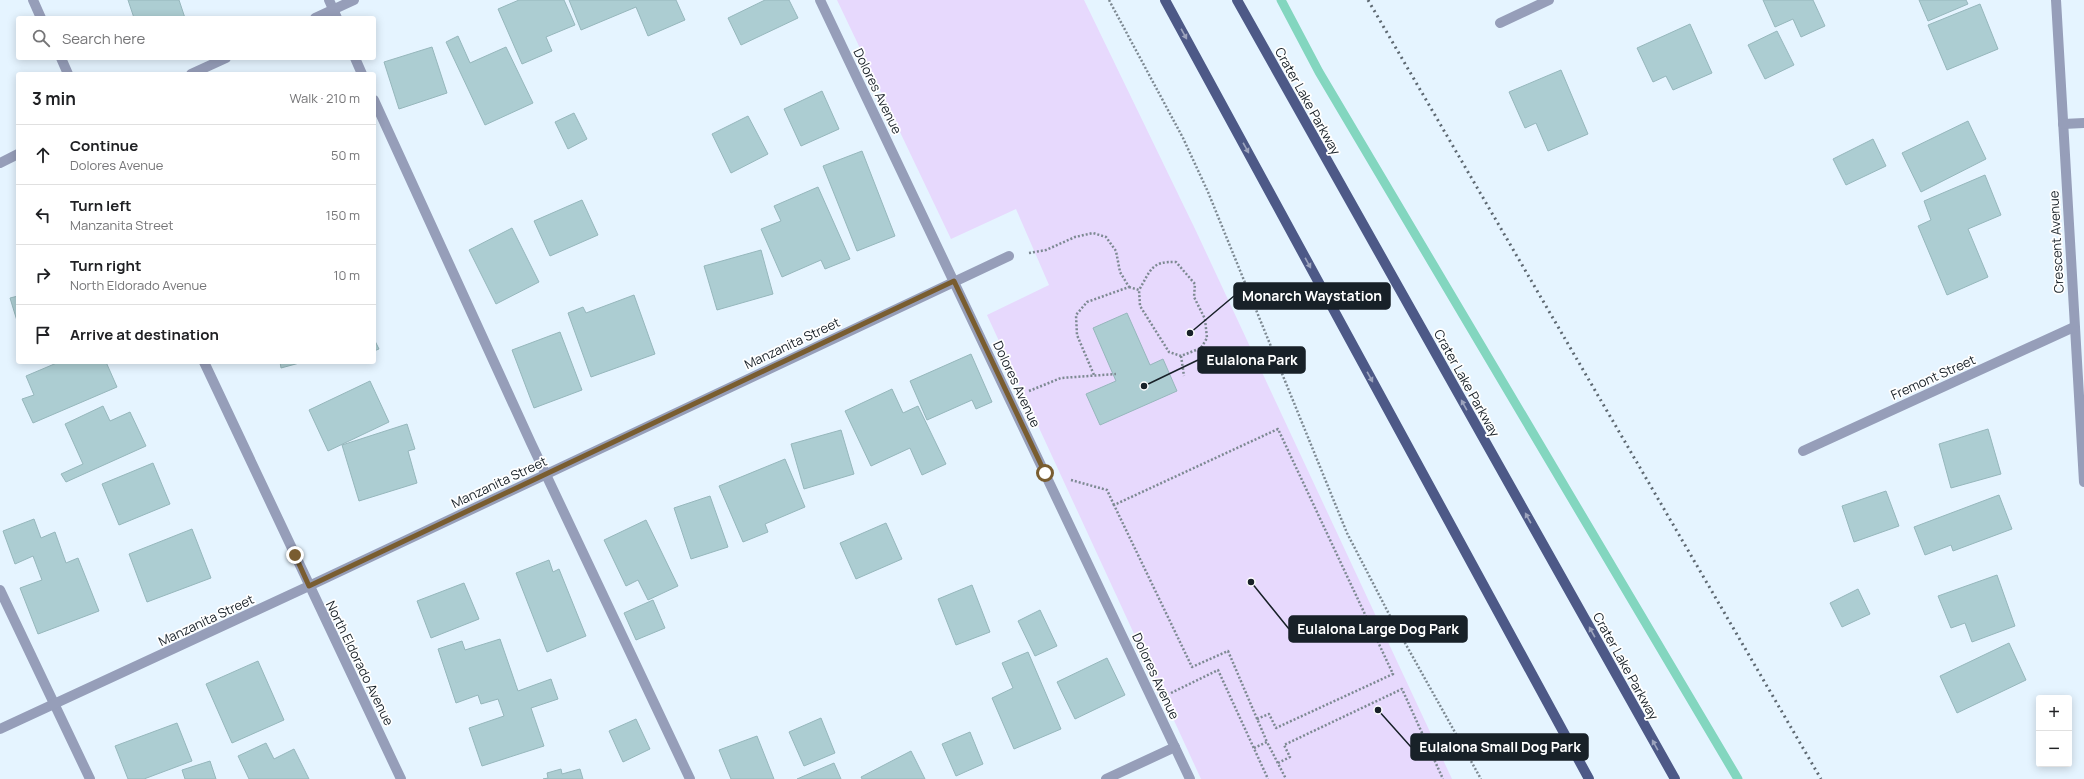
<!DOCTYPE html>
<meta charset="utf-8">
<style>
:root{--surface:#fff;--page:#f2f2f2;--text:#202124;--muted:#757577;--line:#e0e0e0}
body{margin:0;font-family:Manrope,sans-serif;background:var(--page);color:var(--text)}
.controls{position:absolute;right:12px;bottom:12px;display:grid;overflow:hidden;border-radius:4px;box-shadow:0 2px 10px #0003}
.controls button{width:36px;height:36px;display:grid;place-items:center;padding:0;border:0;border-bottom:1px solid var(--line);background:var(--surface);color:var(--text);font:20px sans-serif}
.stop{position:absolute;width:12px;height:12px;margin:-9px;border:3px solid #795d30;border-radius:50%;background:#fff}
.stop.end{background:#795d30;border-color:#fff;box-shadow:0 1px 4px #0008}
.list{margin:0;padding:0;list-style:none}
h2{display:flex;justify-content:space-between;align-items:center;height:52px;margin:0;padding:0 16px;font-size:17px}
h2 small{font-size:13px;font-weight:400;color:var(--muted)}
.list li{display:grid;grid-template-columns:26px 1fr auto;gap:12px;align-items:center;box-sizing:border-box;height:60px;padding:0 16px;border-top:1px solid var(--line)}
.list b{display:block;font-size:15px;white-space:nowrap}
.list p{margin:0;font-size:13px;white-space:nowrap;color:var(--muted)}
.list em{font-size:13px;font-style:normal;color:var(--muted)}
.icon{flex:none;width:22px;height:22px;fill:none;stroke:currentColor;stroke-width:2;stroke-linecap:round;stroke-linejoin:round}
.map{position:relative;flex:none;width:2084px;height:779px;overflow:hidden}
.search{position:absolute;background:var(--surface);box-shadow:0 2px 10px #0003;left:16px;top:16px;width:360px;height:44px;display:flex;align-items:center;gap:10px;box-sizing:border-box;padding:0 14px;border-radius:4px;color:var(--muted);font-size:15px}
.panel{position:absolute;background:var(--surface);box-shadow:0 2px 10px #0003;left:16px;top:72px;width:360px;height:292px;border-radius:4px}
.map>svg:first-child{display:block}
.green{fill:#e7d9fd}
.lines{fill:none;stroke-linecap:round;stroke-linejoin:round}
.stream{stroke:#83d6bf;stroke-width:9}
.building{fill:#accdd2;stroke:#96b7bc}
.path{stroke:#7d8992;stroke-width:2.5;stroke-dasharray:2 2;stroke-linecap:butt}
.service{stroke:#969eb9;stroke-width:10}
.minor{stroke:#969eb9;stroke-width:10}
.tertiary{stroke:#969eb9;stroke-width:10}
.primary{stroke:#4d5987;stroke-width:10}
.rail{stroke:#5d6871;stroke-width:3;stroke-dasharray:2 4;stroke-linecap:butt}
.oneway{fill:#9da4bd}
.route{stroke:#795d30;stroke-width:5}
.labels{text-anchor:middle;stroke-width:3.5;stroke-linejoin:round;paint-order:stroke}
.street-label{font-size:13px;fill:#182128;stroke:#fff}
.leader{fill:none;stroke:#182128;stroke-width:1.5}
.callout-dot{fill:#182128;stroke:#fff;stroke-width:1.5}
.callout{fill:#182128;stroke:#182128;stroke-width:1.5}
.callout-label{font-size:14px;text-anchor:middle;font-weight:bold;fill:#fff}
</style>
<div class="map">
<svg width="2084" height="779" viewBox="0 0 2084 779">
<rect width="100%" height="100%" fill="#e5f4ff"/>
<polygon class="green" points="837,0 1084,0 1196,231 1452,779 1201,779 987,315 1049,285 1016,209 951,239"/>
<g class="lines">
<polyline class="stream" points="1281,0 1319,72 1738,779"/>
</g>
<g class="building">
<polygon points="128,0 179,0 185,18 134,18"/>
<polygon points="519,0 564,0 575,25 546,37 552,51 522,64 498,9"/>
<polygon points="569,0 676,0 685,20 648,36 636,7 581,30"/>
<polygon points="765,0 789,0 798,18 741,45 728,18"/>
<polygon points="1763,0 1813,0 1825,26 1801,37 1793,19 1775,27"/>
<polygon points="1919,0 1966,0 1968,4 1928,21"/>
<polygon points="1980,4 1998,49 1947,70 1928,25"/>
<polygon points="1690,24 1712,73 1673,90 1666,76 1653,82 1637,48"/>
<polygon points="1777,31 1794,65 1765,79 1748,45"/>
<polygon points="458,36 470,63 506,47 533,103 485,125 446,42"/>
<polygon points="432,47 447,93 399,109 384,62"/>
<polygon points="1561,70 1588,134 1548,151 1536,123 1525,128 1509,92"/>
<polygon points="822,91 839,129 801,146 784,109"/>
<polygon points="574,113 587,139 568,149 555,122"/>
<polygon points="748,116 768,154 731,173 712,134"/>
<polygon points="1968,121 1986,159 1921,192 1902,153"/>
<polygon points="1873,139 1886,166 1846,185 1833,159"/>
<polygon points="862,151 895,236 857,251 823,166"/>
<polygon points="1985,175 2001,215 1968,229 1988,277 1947,295 1918,226 1931,220 1924,201"/>
<polygon points="818,187 850,259 825,269 821,260 782,277 761,229 781,221 774,206"/>
<polygon points="582,200 598,235 550,256 534,221"/>
<polygon points="512,228 539,282 496,304 469,250"/>
<polygon points="761,250 773,294 717,310 704,266"/>
<polygon points="634,295 655,354 591,377 568,313 583,307 586,313"/>
<polygon points="18,296 18,324 10,298"/>
<polygon points="1127,313 1150,365 1163,359 1177,391 1100,425 1086,394 1116,381 1093,328"/>
<polygon points="560,332 582,390 534,408 512,350"/>
<polygon points="374,339 379,349 374,351"/>
<polygon points="971,354 992,402 976,409 972,400 927,420 910,381"/>
<polygon points="59,362 106,362 117,387 33,423 22,399 34,395 26,376"/>
<polygon points="280,362 303,362 281,368"/>
<polygon points="370,381 389,422 328,451 309,410"/>
<polygon points="892,389 903,413 918,406 946,464 922,475 910,448 871,466 845,411"/>
<polygon points="103,406 110,421 130,412 146,446 66,482 61,474 83,464 65,424"/>
<polygon points="407,424 415,449 408,451 417,483 359,501 342,445"/>
<polygon points="1988,429 2001,474 1951,488 1939,444"/>
<polygon points="841,430 854,474 804,489 791,444"/>
<polygon points="785,459 805,507 765,524 768,532 743,542 719,486"/>
<polygon points="153,463 170,504 119,525 102,484"/>
<polygon points="1886,491 1899,526 1854,542 1842,506"/>
<polygon points="1999,495 2012,529 1953,551 1951,545 1925,555 1914,527"/>
<polygon points="710,496 728,547 691,559 674,508"/>
<polygon points="34,519 41,538 55,532 66,563 78,558 99,611 38,634 20,588 42,580 33,556 15,564 3,531"/>
<polygon points="646,520 678,586 648,600 638,580 626,586 604,540"/>
<polygon points="886,523 902,559 856,579 840,543"/>
<polygon points="192,529 211,578 147,602 129,554"/>
<polygon points="549,560 553,572 559,569 586,636 547,652 516,573"/>
<polygon points="1997,575 2015,626 1972,642 1965,623 1951,628 1938,596"/>
<polygon points="464,583 479,619 431,638 417,601"/>
<polygon points="972,585 990,632 956,645 938,599"/>
<polygon points="1858,589 1870,614 1842,627 1830,603"/>
<polygon points="653,600 665,628 636,640 624,613"/>
<polygon points="1040,610 1057,646 1035,656 1018,621"/>
<polygon points="500,639 518,691 551,679 558,699 531,708 544,746 482,766 469,728 504,716 498,699 481,704 478,695 456,703 438,649 462,641 465,650"/>
<polygon points="2009,643 2026,680 1957,713 1940,676"/>
<polygon points="1028,652 1061,729 1014,749 992,698 1013,688 1002,663"/>
<polygon points="1107,658 1125,695 1075,719 1057,682"/>
<polygon points="258,661 284,720 232,743 206,684"/>
<polygon points="821,718 835,753 804,766 789,732"/>
<polygon points="636,719 650,749 623,762 609,731"/>
<polygon points="177,723 192,761 144,779 128,779 115,746"/>
<polygon points="970,732 983,764 956,776 942,744"/>
<polygon points="757,736 774,779 731,779 719,750"/>
<polygon points="266,743 274,759 294,749 309,779 249,779 238,756"/>
<polygon points="911,751 925,779 862,779 861,777"/>
<polygon points="210,761 216,779 185,779 182,770"/>
<polygon points="834,763 841,779 797,779"/>
<polygon points="561,769 562,774 580,769 583,779 543,779 548,778 547,773"/>
</g>
<g class="lines">
<g class="path">
<polyline points="1109,0 1183,138 1208,192 1347,533 1390,616 1481,779"/>
<polyline points="1029,253 1046,250 1075,237 1093,233 1106,237 1116,251 1120,272 1129,287 1087,302 1076,315 1077,335 1094,375"/>
<path d="M1129,287L1139,290C1151,270 1151,261 1176,262L1195,284L1194,297L1205,319L1207,338L1201,348L1181,356L1169,352L1140,306L1139,290"/>
<polyline points="1181,356 1184,376"/>
<polyline points="1029,391 1061,378 1116,374"/>
<polyline points="1071,480 1107,490 1114,505"/>
<polyline points="1171,693 1218,670 1268,779"/>
<polyline points="1257,719 1269,714 1276,728 1393,674 1278,429 1114,505 1192,667 1228,651 1267,742"/>
<polyline points="1254,748 1267,742 1286,779"/>
<polyline points="1278,763 1290,757 1284,745 1402,689 1443,779"/>
</g>
<g class="service">
<polyline points="329,0 337,18"/>
<polyline points="355,58 362,74"/>
<polyline points="374,100 531,443 690,779"/>
<polyline points="0,590 90,779"/>
</g>
<g class="minor">
<polyline points="820,0 1190,779"/>
<polyline points="2056,0 2084,482"/>
<polyline points="315,18 354,0"/>
<polyline points="1500,23 1549,0"/>
<polyline points="191,74 226,58"/>
<polyline points="2063,124 2084,123"/>
<polyline points="0,163 18,154"/>
<polyline points="1803,451 2074,327"/>
<polyline points="0,729 309,586 1009,256"/>
<polyline points="1106,779 1175,747"/>
</g>
<g class="tertiary">
<polyline points="33,0 41,18"/>
<polyline points="61,58 68,74"/>
<polyline points="204,362 401,779"/>
</g>
<g class="primary">
<polyline points="1165,0 1589,779"/>
<polyline points="1237,0 1675,779"/>
</g>
<polyline class="rail" points="1368,0 1821,779"/>
</g>
<defs><path id="oneway-solid" d="M-6-.8H1V-3.2L6.5 0L1 3.2V.8H-6Z"/></defs>
<g class="oneway">
<use href="#oneway-solid" transform="translate(1184 34) rotate(61)"/>
<use href="#oneway-solid" transform="translate(1246 148) rotate(61)"/>
<use href="#oneway-solid" transform="translate(1308 263) rotate(61)"/>
<use href="#oneway-solid" transform="translate(1370 377) rotate(61)"/>
<use href="#oneway-solid" transform="translate(1464 405) rotate(-119)"/>
<use href="#oneway-solid" transform="translate(1528 518) rotate(-119)"/>
<use href="#oneway-solid" transform="translate(1592 632) rotate(-119)"/>
<use href="#oneway-solid" transform="translate(1655 745) rotate(-119)"/>
</g>
<g class="lines">
<polyline class="route" points="295,555 309,586 954,281 1045,473"/>
</g>
<g class="labels">
<g class="street-label">
<text transform="translate(878 91) rotate(64)" y="5">Dolores Avenue</text>
<text transform="translate(1308 101) rotate(61)" y="5">Crater Lake Parkway</text>
<text transform="translate(2056 242) rotate(-93)" y="5">Crescent Avenue</text>
<text transform="translate(792 343) rotate(-25)" y="5">Manzanita Street</text>
<text transform="translate(1933 377) rotate(-24)" y="5">Fremont Street</text>
<text transform="translate(1467 383) rotate(61)" y="5">Crater Lake Parkway</text>
<text transform="translate(1017 384) rotate(65)" y="5">Dolores Avenue</text>
<text transform="translate(499 482) rotate(-25)" y="5">Manzanita Street</text>
<text transform="translate(206 620) rotate(-25)" y="5">Manzanita Street</text>
<text transform="translate(360 663) rotate(64)" y="5">North Eldorado Avenue</text>
<text transform="translate(1626 666) rotate(61)" y="5">Crater Lake Parkway</text>
<text transform="translate(1156 676) rotate(65)" y="5">Dolores Avenue</text>
</g>
</g>
<path class="leader" d="M1190 333L1234 296M1144 386L1198 360M1251 582L1289 629M1378 710L1411 747"/>
<g class="callout-dot">
<circle cx="1190" cy="333" r="4"/>
<circle cx="1144" cy="386" r="4"/>
<circle cx="1251" cy="582" r="4"/>
<circle cx="1378" cy="710" r="4"/>
</g>
<g class="callout">
<rect x="1234" y="283" width="156" height="26" rx="4"/>
<rect x="1198" y="347" width="107" height="26" rx="4"/>
<rect x="1289" y="616" width="178" height="26" rx="4"/>
<rect x="1411" y="734" width="177" height="26" rx="4"/>
</g>
<g class="callout-label">
<text x="1312" y="301">Monarch Waystation</text>
<text x="1252" y="365">Eulalona Park</text>
<text x="1378" y="634">Eulalona Large Dog Park</text>
<text x="1500" y="752">Eulalona Small Dog Park</text>
</g>
</svg>
<div class="controls">
<button>+</button>
<button>−</button>
</div>
<div class="stop" style="left:1045px;top:473px"></div>
<div class="stop end" style="left:295px;top:555px"></div>
<div class="search"><svg class="icon" aria-label="search" viewBox="0 0 24 24"><circle cx="10" cy="10" r="6"/><path d="M15 15l6 6"/></svg>Search here</div>
<section class="panel">
<h2>3 min<small>Walk · 210 m</small></h2>
<ul class="list">
<li><svg class="icon" aria-label="ahead" viewBox="0 0 24 24"><path d="M12 20V5M6 11l6-6 6 6"/></svg><div><b>Continue</b><p>Dolores Avenue</p></div><em>50 m</em></li>
<li><svg class="icon" aria-label="left" viewBox="0 0 24 24"><path d="M17 20v-9H6M10 6l-5 5 5 5"/></svg><div><b>Turn left</b><p>Manzanita Street</p></div><em>150 m</em></li>
<li><svg class="icon" aria-label="right" viewBox="0 0 24 24"><path d="M7 20v-9h11M14 6l5 5-5 5"/></svg><div><b>Turn right</b><p>North Eldorado Avenue</p></div><em>10 m</em></li>
<li><svg class="icon" aria-label="arrive" viewBox="0 0 24 24"><path d="M6 21V4h12l-3 4 3 4H6"/></svg><div><b>Arrive at destination</b></div></li>
</ul>
</section>
</div>
